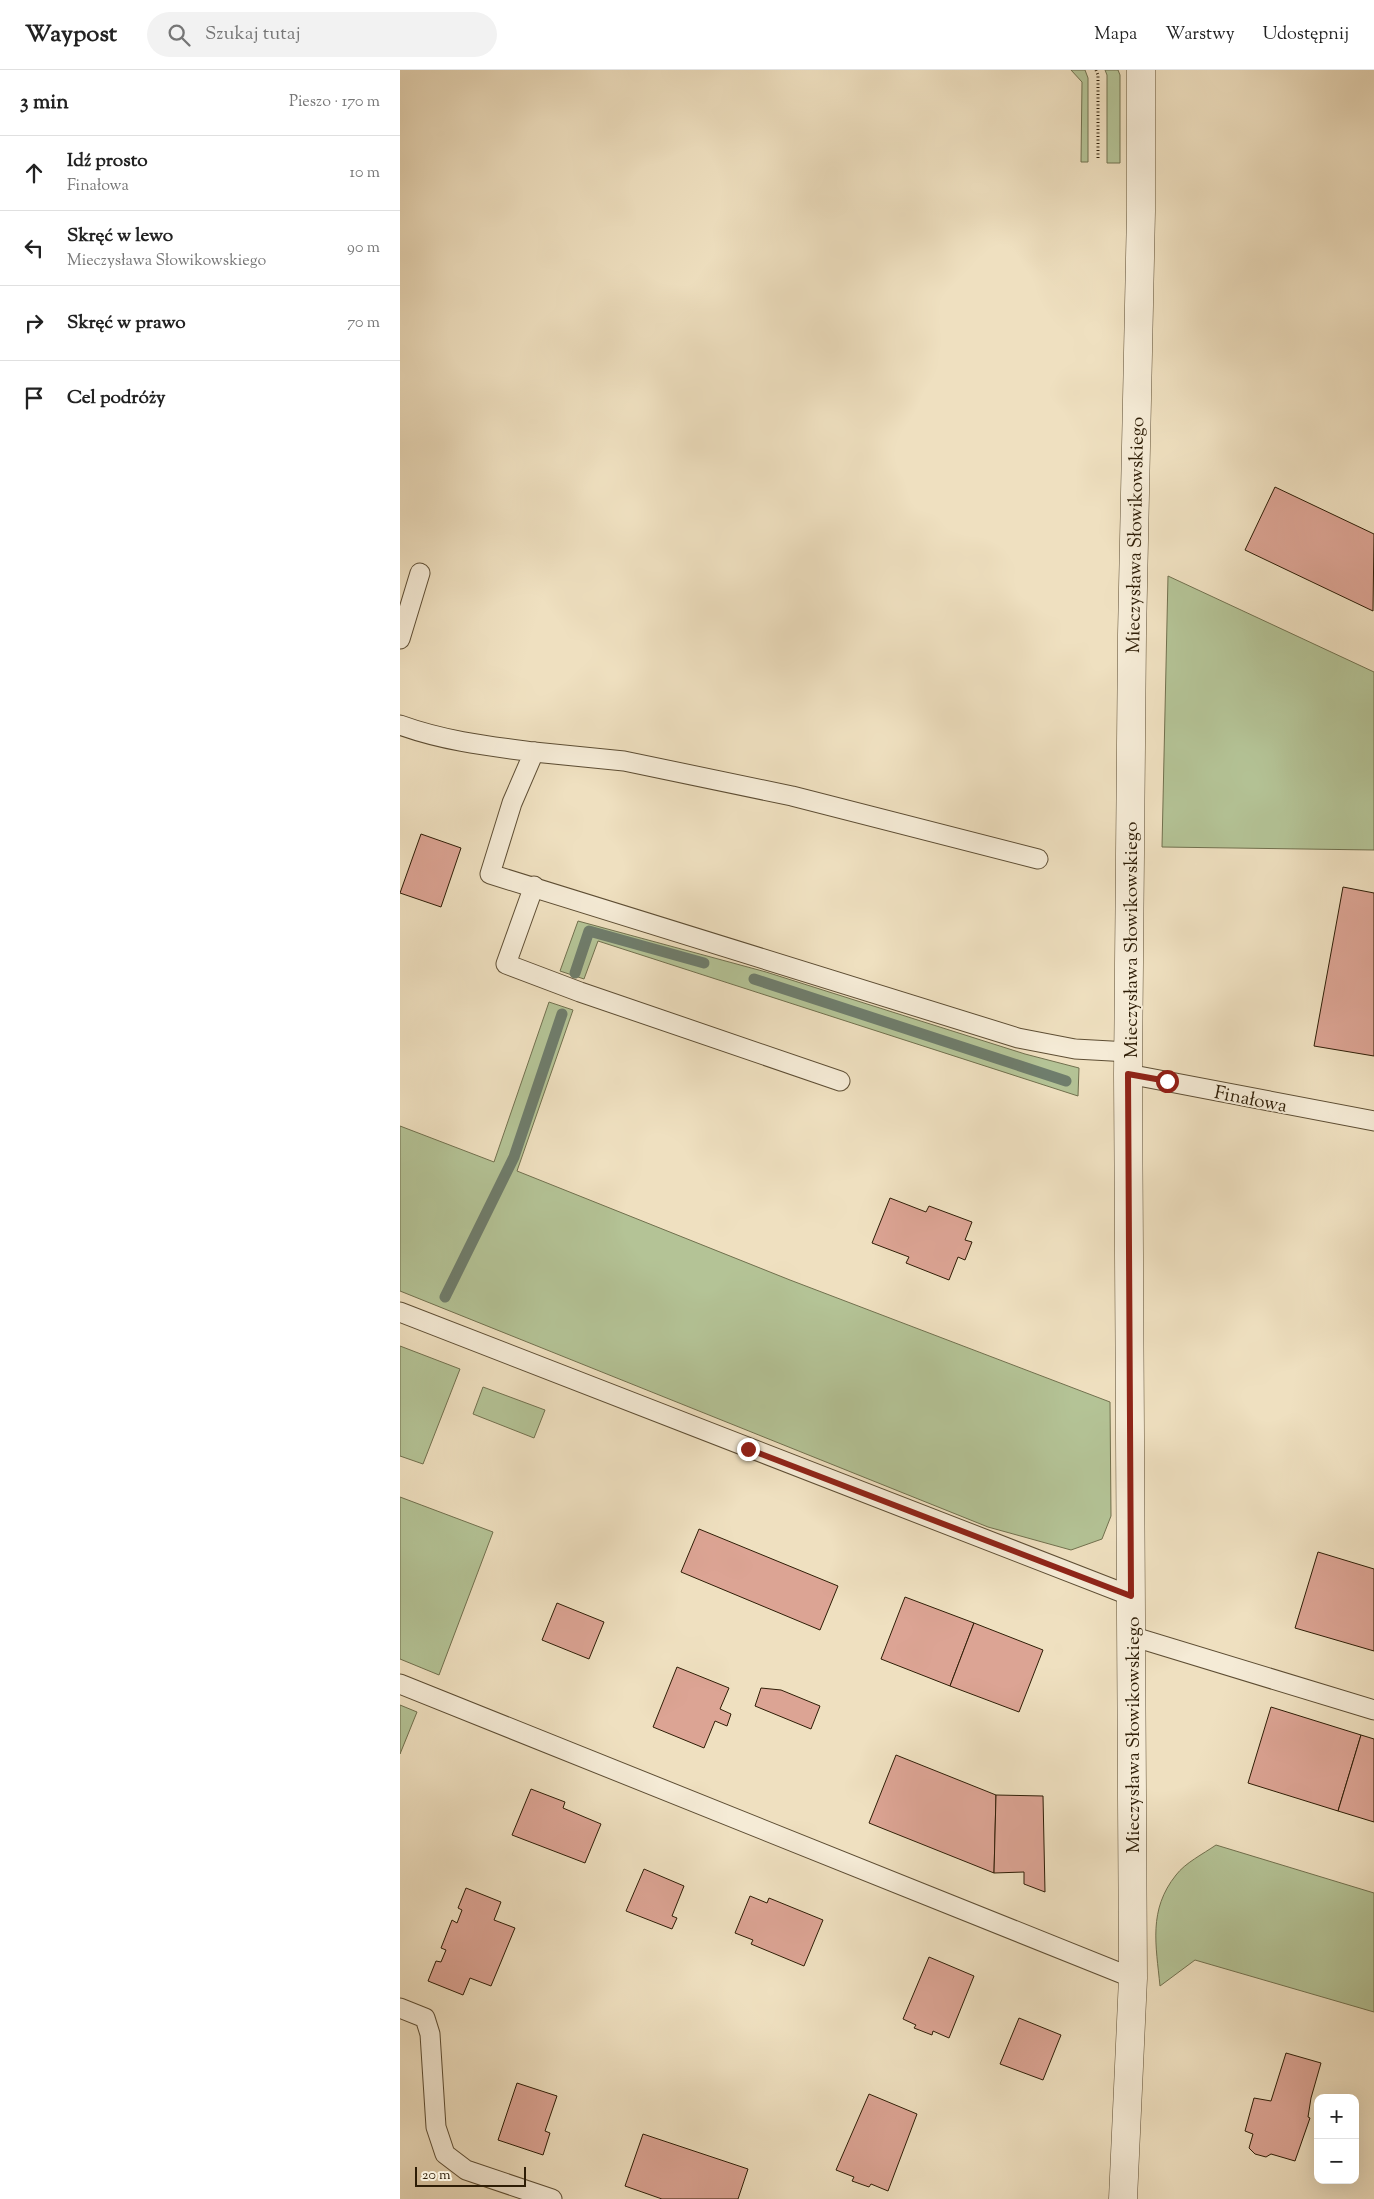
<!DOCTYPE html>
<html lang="pl">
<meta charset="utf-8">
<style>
:root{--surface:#fff;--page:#f2f2f2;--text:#222;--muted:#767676;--line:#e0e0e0}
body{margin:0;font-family:"Sorts Mill Goudy",serif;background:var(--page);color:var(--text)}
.controls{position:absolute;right:15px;bottom:15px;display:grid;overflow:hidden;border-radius:10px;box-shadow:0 5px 20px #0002}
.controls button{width:45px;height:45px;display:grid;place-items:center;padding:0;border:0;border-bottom:1px solid var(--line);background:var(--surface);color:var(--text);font:25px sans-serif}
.scale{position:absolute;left:15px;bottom:12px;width:111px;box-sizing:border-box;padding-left:5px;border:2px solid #2e1d06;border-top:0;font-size:14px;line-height:18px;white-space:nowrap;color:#2e1d06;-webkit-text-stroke:4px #f5ebd6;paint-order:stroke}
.stop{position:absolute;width:15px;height:15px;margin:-11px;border:4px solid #8f2418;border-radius:50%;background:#fff}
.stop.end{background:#8f2418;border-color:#fff;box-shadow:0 1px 5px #0008}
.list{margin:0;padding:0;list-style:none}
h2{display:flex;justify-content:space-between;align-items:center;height:65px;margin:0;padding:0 20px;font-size:21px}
h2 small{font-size:16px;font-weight:400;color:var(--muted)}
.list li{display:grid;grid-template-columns:32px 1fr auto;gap:15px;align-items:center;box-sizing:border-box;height:75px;padding:0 20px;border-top:1px solid var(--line)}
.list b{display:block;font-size:19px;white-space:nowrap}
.list p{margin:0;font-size:16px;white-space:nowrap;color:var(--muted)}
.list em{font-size:16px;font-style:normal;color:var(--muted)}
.icon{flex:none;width:28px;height:28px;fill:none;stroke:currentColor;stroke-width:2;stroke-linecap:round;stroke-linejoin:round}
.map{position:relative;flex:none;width:974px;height:2129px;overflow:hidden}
header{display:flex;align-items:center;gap:30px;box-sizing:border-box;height:70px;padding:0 25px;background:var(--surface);border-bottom:1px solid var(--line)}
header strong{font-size:24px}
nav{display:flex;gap:28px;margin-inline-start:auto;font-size:18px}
.search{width:350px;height:45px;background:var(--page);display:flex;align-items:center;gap:12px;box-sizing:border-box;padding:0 18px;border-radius:28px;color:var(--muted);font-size:19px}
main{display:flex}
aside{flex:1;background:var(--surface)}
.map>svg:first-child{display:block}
.green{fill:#b4c396;stroke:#71704e}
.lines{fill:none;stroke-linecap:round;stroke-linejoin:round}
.stream{stroke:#6f7d6c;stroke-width:11}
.building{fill:#dca494;stroke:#2e1d06}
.service-casing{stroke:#5e4e34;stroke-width:21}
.minor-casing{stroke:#5e4e34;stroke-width:29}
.path{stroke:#2e1d06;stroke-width:3;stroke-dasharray:1 2.5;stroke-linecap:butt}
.service{stroke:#f5ebd6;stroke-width:19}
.minor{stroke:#f5ebd6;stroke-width:28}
.route{stroke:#8f2418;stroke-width:6}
.labels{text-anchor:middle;stroke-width:4;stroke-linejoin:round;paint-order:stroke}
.street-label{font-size:19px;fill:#2e1d06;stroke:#f5ebd6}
</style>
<header>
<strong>Waypost</strong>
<div class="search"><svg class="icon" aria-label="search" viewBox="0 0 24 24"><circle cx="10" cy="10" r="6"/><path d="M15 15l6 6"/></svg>Szukaj tutaj</div>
<nav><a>Mapa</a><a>Warstwy</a><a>Udostępnij</a></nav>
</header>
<main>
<aside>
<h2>3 min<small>Pieszo · 170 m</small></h2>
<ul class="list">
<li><svg class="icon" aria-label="ahead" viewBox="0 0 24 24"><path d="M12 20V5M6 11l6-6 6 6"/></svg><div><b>Idź prosto</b><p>Finałowa</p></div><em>10 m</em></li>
<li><svg class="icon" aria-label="left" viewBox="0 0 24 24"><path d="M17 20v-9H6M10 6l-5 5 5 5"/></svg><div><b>Skręć w lewo</b><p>Mieczysława Słowikowskiego</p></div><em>90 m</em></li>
<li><svg class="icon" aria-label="right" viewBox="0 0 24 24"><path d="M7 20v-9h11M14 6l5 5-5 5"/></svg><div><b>Skręć w prawo</b></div><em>70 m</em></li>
<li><svg class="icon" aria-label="arrive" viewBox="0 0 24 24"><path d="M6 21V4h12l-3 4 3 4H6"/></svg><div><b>Cel podróży</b></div></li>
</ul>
</aside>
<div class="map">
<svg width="974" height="2129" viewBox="0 0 974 2129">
<rect width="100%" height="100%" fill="#efe0c0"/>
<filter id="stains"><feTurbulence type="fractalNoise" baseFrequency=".004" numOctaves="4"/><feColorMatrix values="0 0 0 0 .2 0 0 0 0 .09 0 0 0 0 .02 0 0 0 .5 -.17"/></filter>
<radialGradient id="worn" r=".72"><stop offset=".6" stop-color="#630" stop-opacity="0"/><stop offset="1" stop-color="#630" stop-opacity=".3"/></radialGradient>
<g class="green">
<polygon points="671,0 685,0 688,8 688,92 681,92 682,12"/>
<polygon points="705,0 718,0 720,5 720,93 707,93 707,5"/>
<polygon points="768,506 974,602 974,780 762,777"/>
<polygon points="178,851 366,902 625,984 679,998 678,1026 198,871 184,909 160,901"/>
<polygon points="149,932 173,940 117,1101 390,1210 710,1332 711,1446 702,1469 671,1480 588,1457 0,1221 0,1056 94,1092"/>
<polygon points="0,1276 60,1299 23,1394 0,1386"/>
<polygon points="83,1317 145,1340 134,1368 73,1344"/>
<polygon points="0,1427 93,1462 39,1605 0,1589"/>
<polygon points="0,1635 17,1642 0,1684"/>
<path d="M816,1775L974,1823V1942L795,1890L760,1916C756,1875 748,1840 776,1805C785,1793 803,1784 816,1775Z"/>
</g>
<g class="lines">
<g class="stream">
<polyline points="175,903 189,861 304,893"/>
<polyline points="354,909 666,1011"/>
<polyline points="45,1227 114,1087 162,944"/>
</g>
</g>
<g class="building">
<polygon points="875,417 974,464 973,541 845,480"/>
<polygon points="21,764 61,778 41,837 0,823"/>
<polygon points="943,817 974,823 974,986 914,976"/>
<polygon points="490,1128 526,1142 529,1136 572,1152 565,1170 572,1172 565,1190 558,1187 549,1210 506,1193 509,1187 472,1173"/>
<polygon points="299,1459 438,1516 420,1560 281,1502"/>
<polygon points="918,1482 974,1499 974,1581 895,1558"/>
<polygon points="505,1527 574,1553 550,1616 481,1589"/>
<polygon points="157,1533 204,1552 189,1589 142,1570"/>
<polygon points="574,1553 643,1580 619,1642 550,1616"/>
<polygon points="277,1597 329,1618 320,1639 331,1644 327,1656 315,1651 304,1678 253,1657"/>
<polygon points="361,1618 381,1620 420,1636 411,1659 355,1636"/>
<polygon points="871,1637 961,1665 938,1741 848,1713"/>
<polygon points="961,1665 974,1669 974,1752 938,1741"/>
<polygon points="496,1685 596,1725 594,1803 469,1753"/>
<polygon points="131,1719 165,1732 163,1738 201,1754 185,1793 112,1765"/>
<polygon points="596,1725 643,1726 645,1822 624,1814 624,1802 594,1803"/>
<polygon points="244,1799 284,1816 272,1846 277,1848 272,1859 226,1841"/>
<polygon points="66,1818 101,1832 94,1850 115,1858 91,1916 70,1908 63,1925 28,1911 36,1891 41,1892 46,1880 41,1878 52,1850 57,1853 62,1840 58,1838"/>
<polygon points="350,1826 367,1833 369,1828 423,1850 404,1896 351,1874 353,1870 335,1863"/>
<polygon points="529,1887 574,1906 549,1968 533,1961 532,1965 514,1958 516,1955 503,1949"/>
<polygon points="619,1948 661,1965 643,2010 600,1994"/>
<polygon points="886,1983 921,1993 911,2028 908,2047 910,2048 895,2091 871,2084 866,2087 855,2084 849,2078 853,2064 845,2061 854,2028 871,2031"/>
<polygon points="117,2013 157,2026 145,2061 150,2063 143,2085 98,2070"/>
<polygon points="469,2024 517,2044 488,2121 471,2114 469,2117 452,2111 454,2107 436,2100"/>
<polygon points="243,2064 348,2099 338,2129 262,2129 225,2116"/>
</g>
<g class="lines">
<defs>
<g id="service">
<polyline points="0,569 20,503"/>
<path d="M0,655C44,671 88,676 134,682L112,733L90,804L618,968L675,979L729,982"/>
<polyline points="134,682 224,691 392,726 638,789"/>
<polyline points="134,816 106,894 180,922 440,1011"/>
<polyline points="728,1004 974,1051"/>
<polyline points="0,1242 731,1526"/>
<polyline points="731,1566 974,1640"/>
<polyline points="0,1614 733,1908"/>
<polyline points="0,1938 25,1948 30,1964 36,2057 45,2084 66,2100 152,2129"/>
</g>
<polyline id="minor" points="723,2129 733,1908 728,1004 732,565 741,141 741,0"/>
</defs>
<use href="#service" class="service-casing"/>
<use href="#minor" class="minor-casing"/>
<polyline class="path" points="696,0 698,5 698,90"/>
<use href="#service" class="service"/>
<use href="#minor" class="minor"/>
</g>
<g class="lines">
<polyline class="route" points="348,1379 731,1526 728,1004 767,1011"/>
</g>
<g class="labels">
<g class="street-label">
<text transform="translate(734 465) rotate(-89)" y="7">Mieczysława Słowikowskiego</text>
<text transform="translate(730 870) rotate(-90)" y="7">Mieczysława Słowikowskiego</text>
<text transform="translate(851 1028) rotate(11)" y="7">Finałowa</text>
<text transform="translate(732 1665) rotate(-90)" y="7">Mieczysława Słowikowskiego</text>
</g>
</g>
<rect width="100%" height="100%" filter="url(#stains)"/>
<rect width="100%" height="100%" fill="url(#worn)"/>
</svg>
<div class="controls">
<button>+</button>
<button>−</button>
</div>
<div class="scale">20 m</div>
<div class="stop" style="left:767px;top:1011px"></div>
<div class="stop end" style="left:348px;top:1379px"></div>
</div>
</main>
